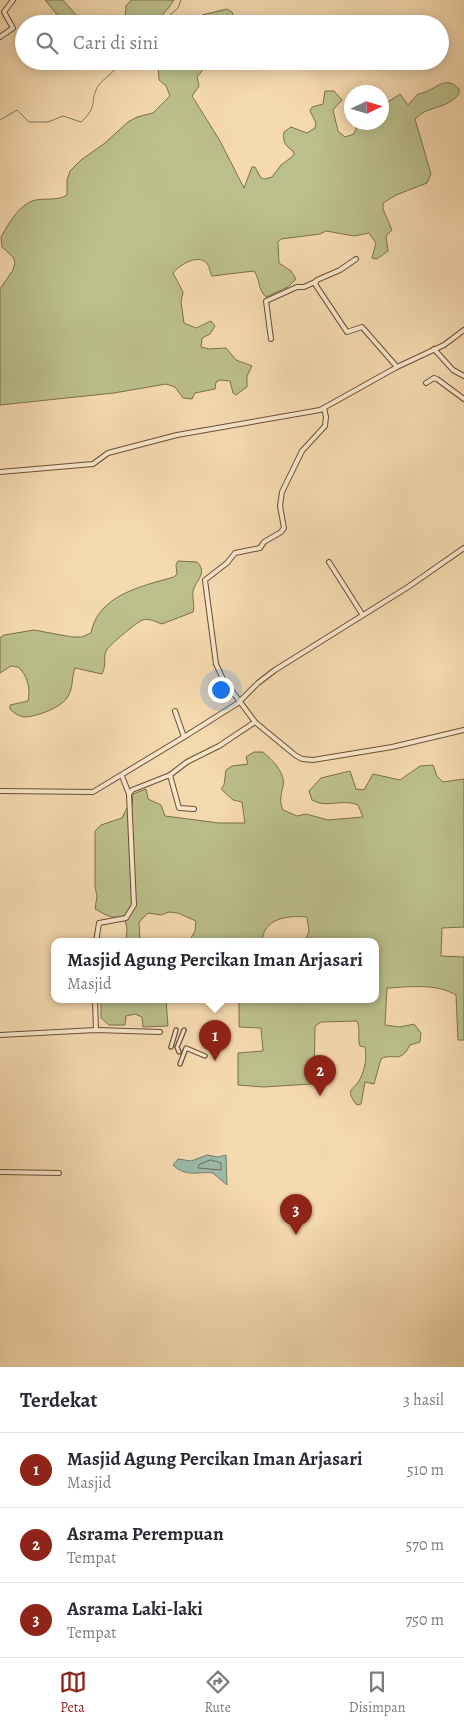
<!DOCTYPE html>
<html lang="id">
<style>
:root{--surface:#fff;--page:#f7f7f7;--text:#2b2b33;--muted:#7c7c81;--line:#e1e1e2;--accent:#8f2418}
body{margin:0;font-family:Alegreya,serif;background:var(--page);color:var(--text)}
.compass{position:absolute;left:344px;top:85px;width:45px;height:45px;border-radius:50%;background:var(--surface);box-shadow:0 2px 12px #0003;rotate:86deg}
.you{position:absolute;left:220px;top:689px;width:18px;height:18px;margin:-12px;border:4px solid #fff;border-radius:50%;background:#1a73e8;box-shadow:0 0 0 8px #1a73e833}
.badge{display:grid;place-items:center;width:32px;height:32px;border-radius:50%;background:var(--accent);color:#fff;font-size:16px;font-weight:700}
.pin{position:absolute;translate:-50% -41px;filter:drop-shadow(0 1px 2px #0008)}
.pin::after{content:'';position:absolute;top:26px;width:18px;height:15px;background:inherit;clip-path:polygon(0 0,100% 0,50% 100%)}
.popup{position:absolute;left:51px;top:938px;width:328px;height:65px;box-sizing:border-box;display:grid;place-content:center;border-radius:10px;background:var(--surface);filter:drop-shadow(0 1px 4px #0005);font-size:16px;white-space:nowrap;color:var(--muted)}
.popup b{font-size:19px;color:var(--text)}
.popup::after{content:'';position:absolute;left:50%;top:100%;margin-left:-10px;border:10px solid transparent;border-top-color:var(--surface)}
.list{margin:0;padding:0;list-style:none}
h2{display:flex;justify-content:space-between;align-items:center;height:65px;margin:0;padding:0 20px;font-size:21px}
h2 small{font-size:16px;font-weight:400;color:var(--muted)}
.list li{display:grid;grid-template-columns:32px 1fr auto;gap:15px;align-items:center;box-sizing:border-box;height:75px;padding:0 20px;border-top:1px solid var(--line)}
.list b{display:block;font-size:19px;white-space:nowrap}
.list p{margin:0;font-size:16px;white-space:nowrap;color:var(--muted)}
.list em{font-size:16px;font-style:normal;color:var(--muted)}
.icon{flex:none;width:28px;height:28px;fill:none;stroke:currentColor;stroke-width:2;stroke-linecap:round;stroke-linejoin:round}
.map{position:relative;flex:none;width:464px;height:1367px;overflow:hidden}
.search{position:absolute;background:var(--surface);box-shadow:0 2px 12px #0003;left:15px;right:15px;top:15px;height:55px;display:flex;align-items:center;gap:12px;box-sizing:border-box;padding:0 18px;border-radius:28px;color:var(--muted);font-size:19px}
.sheet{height:290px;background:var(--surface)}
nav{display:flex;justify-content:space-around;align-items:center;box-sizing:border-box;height:70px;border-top:1px solid var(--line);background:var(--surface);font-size:14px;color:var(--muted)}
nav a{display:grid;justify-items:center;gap:2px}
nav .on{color:var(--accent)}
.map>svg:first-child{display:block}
.green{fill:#bbbf8b;stroke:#7c6f4d}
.water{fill:#9cbaaa;stroke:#767c6c}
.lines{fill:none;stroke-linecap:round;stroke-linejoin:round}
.shore{stroke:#6c6c5c;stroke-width:1}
.stream{stroke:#767c6c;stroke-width:1}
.pedestrian-casing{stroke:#6a4e37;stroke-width:5.5}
.minor-casing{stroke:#6a4e37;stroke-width:6}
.pedestrian{stroke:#f8e6cb;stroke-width:3}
.minor{stroke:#f8e6cb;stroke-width:4}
</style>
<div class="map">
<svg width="464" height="1367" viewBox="0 0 464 1367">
<rect width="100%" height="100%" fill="#f5d9af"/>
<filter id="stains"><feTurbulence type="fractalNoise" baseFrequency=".004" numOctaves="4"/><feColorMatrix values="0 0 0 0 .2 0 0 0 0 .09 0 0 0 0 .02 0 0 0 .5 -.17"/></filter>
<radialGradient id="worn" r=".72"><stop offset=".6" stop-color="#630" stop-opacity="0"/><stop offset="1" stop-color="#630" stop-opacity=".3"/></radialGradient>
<g class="green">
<polygon points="45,0 63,0 76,15 65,24"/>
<path d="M131,0H174C160,22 150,24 125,24L126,6Z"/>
<polygon points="227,9 232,12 235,24 193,24 202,15"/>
<path d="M158,61H215L205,67L197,77L199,86L192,96L220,141L244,188L252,167H255L261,178L265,179L272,177L281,165L293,156L294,152C286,146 282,142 284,132L291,127L307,133L315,128L316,123L310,111L312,107L323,104L325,91H334L342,100L333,110L338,131L345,137L354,134L358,123L382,122V101L388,102L400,94L408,105L418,94C435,92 444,73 459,89V94C447,110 427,105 415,119L431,174L427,183L396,195L383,203V209L392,230L386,236L388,251L377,259L372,258L376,243L369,233L354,236L326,231L320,234L281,239L278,242L279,263L291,271L296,279L288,287L266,297C258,290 260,279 254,271L212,276C210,273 210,268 208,265C200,252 179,265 173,273L183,292L181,302L184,323L196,328L211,321L215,326L210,334L202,338L201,347L209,349L226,348L236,360L252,366L247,376V387L236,395L233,393L230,381L220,380L216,382L215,389L195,393L192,399L183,398L175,387L166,384L114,393L0,405V289L13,270L15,262L13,257L2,247L1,237C9,223 20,203 36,200C47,198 57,201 67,195V180L70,171L81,160L105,143L128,122L137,117L153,113L170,96L166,86L159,80Z"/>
<path d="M178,561L197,562C208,573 196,580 193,591C192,598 195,605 193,612L162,624C156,622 150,618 143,620C138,621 109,645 106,651C103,658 107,664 102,674L75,668C71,678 74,688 67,698C60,708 36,717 24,717C18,716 14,713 10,709V705L28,701C31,689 27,674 18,667L11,666L0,673V638L4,635L34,630L72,637H82L91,633C98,595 142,586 174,577L177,574L176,565Z"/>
<path d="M254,752H263C272,760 286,773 283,786C281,795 279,801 283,810L297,816L306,814L328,820L363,817L358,805C343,798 326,809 312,800L309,791L321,778L350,771L356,789L364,790L373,774L400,780L420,766L433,765L437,776L443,782L464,779V927L442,928L441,956L464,957V1040H458L456,995C436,983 410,987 387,988L385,1025L400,1027L414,1024L421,1033L420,1042L410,1045C400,1065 393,1052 381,1059L374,1084L365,1082L361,1104L357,1105C343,1088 355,1090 360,1079C365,1069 367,1058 365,1047L360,1046C357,1038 361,1030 357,1021L321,1022L315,1026L314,1080L311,1084L263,1087L238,1085V1053L263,1051L261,1028L239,1027V1000H375V942H305L309,931L307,917C288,915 263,918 262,942H189L195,931L196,921L178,913L169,912L161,915L148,913L139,922L140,942H126L127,928L124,916C111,920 105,914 95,909L97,896L95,887V831L101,825L122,818L127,808L132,806L133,794L146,789L148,799L161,805L165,816L219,823H245L242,802L233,800L221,789L224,785L226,770L232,766L248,764L246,757Z"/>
<polygon points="101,1000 166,1000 168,1026 143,1027 142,1017 135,1014 126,1016 125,1025 109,1025 101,1018"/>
</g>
<path class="water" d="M207,1155L218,1157L226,1155L227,1185L213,1173C200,1171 186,1178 173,1165L178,1159L191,1161Z"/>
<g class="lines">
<polygon class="shore" points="211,1160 221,1163 221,1170 198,1168 199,1165"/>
<g class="stream">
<polyline points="160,24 178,8 181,0"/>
<path d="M0,120L17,110L29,122H48L63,116L81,122C99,106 89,101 98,86C105,76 114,76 118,61"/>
</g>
<defs>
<g id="pedestrian">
<polyline points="178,1045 184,1030"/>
<polyline points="171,1047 176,1030"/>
<polyline points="177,1047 179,1052"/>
<polyline points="180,1064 186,1048 205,1056"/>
</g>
<g id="minor">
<polyline points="0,37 13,28 4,12 13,0"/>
<polyline points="356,259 340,270 317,280 315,284 347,332 362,327 397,367"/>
<polyline points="271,339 266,301 297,287 304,287 315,282"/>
<polyline points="434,349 453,370 464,376"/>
<polyline points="426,383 434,378 437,379 464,399"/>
<polyline points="324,408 326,417 325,426 302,451 282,492 280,506 284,528 281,532 264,542 260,548 235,553 227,563 205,580 216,664 223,679 255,722 295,755 302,759 313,760 392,747 464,730"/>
<polyline points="0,472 93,464 108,453 177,435 320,410 397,367 444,345 464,330"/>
<polyline points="329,562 362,614"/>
<polyline points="175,711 184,737 238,703 258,683 275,670 408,587 464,548"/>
<polyline points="170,775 179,808 194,809"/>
<polyline points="0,791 93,792 184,737"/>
<polyline points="129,794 132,790 170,775 187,762 219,746 255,722"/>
<polyline points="96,942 99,923 126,918 134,905 129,794 122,776"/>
<polyline points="95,1000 96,1030"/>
<polyline points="0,1035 96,1030 160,1032"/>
<polyline points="0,1172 59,1173"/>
</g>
</defs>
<use href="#pedestrian" class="pedestrian-casing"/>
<use href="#minor" class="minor-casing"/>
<use href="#pedestrian" class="pedestrian"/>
<use href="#minor" class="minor"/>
</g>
<rect width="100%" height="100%" filter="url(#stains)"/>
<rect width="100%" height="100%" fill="url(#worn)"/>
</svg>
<svg class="compass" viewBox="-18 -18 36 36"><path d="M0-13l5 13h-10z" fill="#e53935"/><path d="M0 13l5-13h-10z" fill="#7c7c81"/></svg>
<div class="you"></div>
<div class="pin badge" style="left:215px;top:1061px">1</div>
<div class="popup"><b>Masjid Agung Percikan Iman Arjasari</b>Masjid</div>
<div class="pin badge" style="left:320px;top:1096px">2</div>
<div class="pin badge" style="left:296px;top:1235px">3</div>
<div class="search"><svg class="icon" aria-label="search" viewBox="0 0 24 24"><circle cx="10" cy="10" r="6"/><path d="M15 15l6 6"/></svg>Cari di sini</div>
</div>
<section class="sheet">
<h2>Terdekat<small>3 hasil</small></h2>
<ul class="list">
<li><span class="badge">1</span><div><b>Masjid Agung Percikan Iman Arjasari</b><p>Masjid</p></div><em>510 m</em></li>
<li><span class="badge">2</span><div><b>Asrama Perempuan</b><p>Tempat</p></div><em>570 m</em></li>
<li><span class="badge">3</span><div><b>Asrama Laki-laki</b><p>Tempat</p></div><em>750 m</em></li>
</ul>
</section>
<nav>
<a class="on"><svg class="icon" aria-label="map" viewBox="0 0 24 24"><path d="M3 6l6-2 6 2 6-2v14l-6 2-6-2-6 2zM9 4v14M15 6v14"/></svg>Peta</a>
<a><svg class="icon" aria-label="directions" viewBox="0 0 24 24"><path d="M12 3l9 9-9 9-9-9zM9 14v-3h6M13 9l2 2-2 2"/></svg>Rute</a>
<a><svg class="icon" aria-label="saved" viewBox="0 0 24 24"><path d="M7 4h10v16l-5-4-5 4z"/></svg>Disimpan</a>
</nav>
